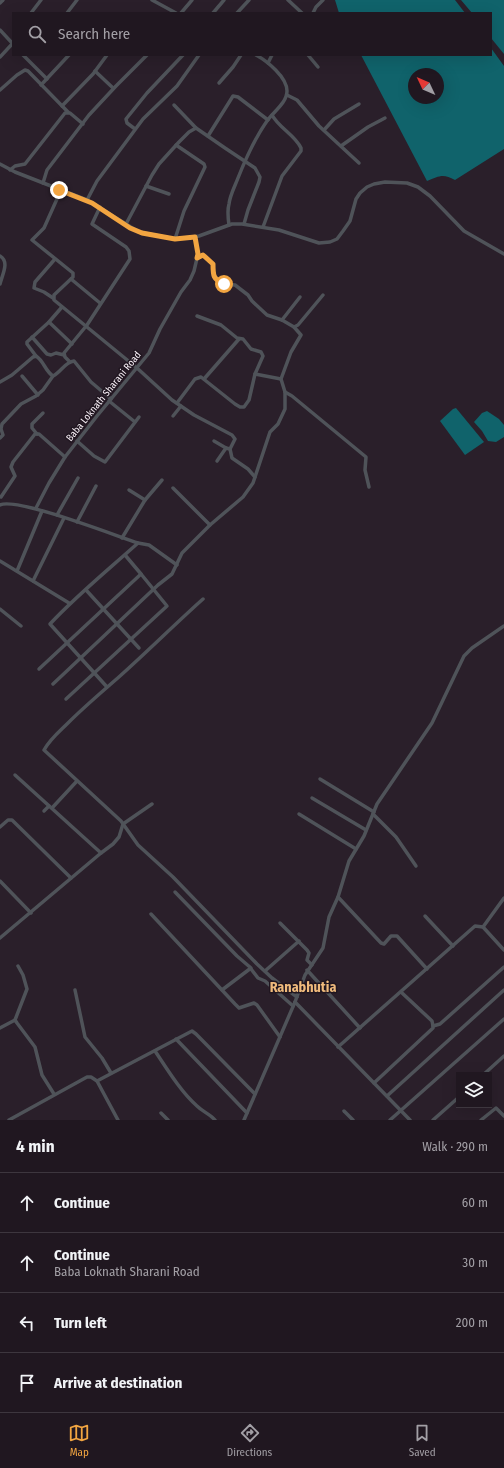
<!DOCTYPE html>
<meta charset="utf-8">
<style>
:root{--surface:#201720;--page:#282029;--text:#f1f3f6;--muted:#a29fa5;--line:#3d363e;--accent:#f2a541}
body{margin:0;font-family:"Fira Sans Condensed",sans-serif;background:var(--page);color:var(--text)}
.controls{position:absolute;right:12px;bottom:12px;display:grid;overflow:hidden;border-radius:0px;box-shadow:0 4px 16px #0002}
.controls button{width:36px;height:36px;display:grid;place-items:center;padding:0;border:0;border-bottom:1px solid var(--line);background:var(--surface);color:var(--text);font:20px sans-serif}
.compass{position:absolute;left:408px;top:68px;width:36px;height:36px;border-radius:50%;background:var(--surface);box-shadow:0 4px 16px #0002;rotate:314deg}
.stop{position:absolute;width:12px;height:12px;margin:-9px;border:3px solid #f2a541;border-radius:50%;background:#fff}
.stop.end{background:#f2a541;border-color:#fff;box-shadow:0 1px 4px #0008}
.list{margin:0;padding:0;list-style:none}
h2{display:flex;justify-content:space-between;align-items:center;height:52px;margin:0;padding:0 16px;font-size:17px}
h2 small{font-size:13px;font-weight:400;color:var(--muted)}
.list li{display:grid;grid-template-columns:26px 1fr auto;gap:12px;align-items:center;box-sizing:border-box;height:60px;padding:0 16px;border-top:1px solid var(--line)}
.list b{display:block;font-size:15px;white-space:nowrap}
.list p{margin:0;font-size:13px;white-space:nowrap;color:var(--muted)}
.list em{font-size:13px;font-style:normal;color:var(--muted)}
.icon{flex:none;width:22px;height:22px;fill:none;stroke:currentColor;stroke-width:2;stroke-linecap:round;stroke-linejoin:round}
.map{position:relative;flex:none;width:504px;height:1120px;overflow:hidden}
.search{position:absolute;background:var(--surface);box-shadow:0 4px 16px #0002;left:12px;right:12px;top:12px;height:44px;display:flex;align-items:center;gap:10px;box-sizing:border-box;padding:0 14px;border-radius:0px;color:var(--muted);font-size:15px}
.sheet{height:292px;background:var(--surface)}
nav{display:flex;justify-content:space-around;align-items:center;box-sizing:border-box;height:56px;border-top:1px solid var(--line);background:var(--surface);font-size:11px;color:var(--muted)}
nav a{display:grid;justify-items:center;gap:2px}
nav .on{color:var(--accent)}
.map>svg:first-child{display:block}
.water{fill:#10636b;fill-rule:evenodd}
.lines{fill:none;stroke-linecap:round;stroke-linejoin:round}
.street{stroke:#4f5359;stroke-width:3.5}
.route{stroke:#f2a541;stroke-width:5}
.labels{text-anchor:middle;stroke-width:3;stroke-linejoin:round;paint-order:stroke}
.street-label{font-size:10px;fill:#f8f0f7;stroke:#201620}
.district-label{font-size:14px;font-weight:bold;fill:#efba7c;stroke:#201620}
</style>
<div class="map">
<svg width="504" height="1120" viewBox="0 0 504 1120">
<rect width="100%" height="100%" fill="#2a1f2a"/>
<g class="water">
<polygon points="335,0 455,0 465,13 339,13"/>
<polygon points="461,0 504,0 504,54 491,38 491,13 472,13"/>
<path d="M491,48L504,66V149L455,180C443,173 439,176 427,181L361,55H491ZM414,74H438V98H414Z"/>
<polygon points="456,408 484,442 465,455 440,421 453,409"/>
<polygon points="487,411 499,419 504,425 504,437 496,442 488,441 482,431 474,422 482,413"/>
</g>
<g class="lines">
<g class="street">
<polyline points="152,0 176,13"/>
<polyline points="288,0 302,13"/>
<polyline points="0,3 3,0"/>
<polyline points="31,13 41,0"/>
<polyline points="67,13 77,0"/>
<polyline points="181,13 192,0"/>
<polyline points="213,13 224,0"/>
<polyline points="237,13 249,0"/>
<polyline points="313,13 316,7 323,0"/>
<polyline points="0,30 13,44"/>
<polyline points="23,55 47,79"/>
<polyline points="308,55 318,67"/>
<polyline points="0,57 13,43"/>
<polyline points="268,63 272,55"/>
<polyline points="95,71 113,88"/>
<polyline points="219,83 233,67 241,55"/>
<polyline points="41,85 69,55"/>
<polyline points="0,90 17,75 25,70 28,71 68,112"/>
<polyline points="287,95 297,100 319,126 359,163"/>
<polyline points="174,105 196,128"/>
<polyline points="62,106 93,74 107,55"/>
<polyline points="135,129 127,123 126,119 147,93 183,55"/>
<polyline points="324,130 334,119 359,104"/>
<polyline points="208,136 233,96 238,97 268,120"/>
<polyline points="341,146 368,127 385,118"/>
<polyline points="0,164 15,172 87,200 139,232 175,239 199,236 232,224 242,224 279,230 319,243 330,242 337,239 343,231 350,221 356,199 360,193 367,187 374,184 385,182 407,183 418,187 430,196 464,231 504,254"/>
<polyline points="10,170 15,166 25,164 65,113 70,113 83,124"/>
<polyline points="43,183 47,170 89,115 116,86 147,55"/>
<polyline points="146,186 169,194"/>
<polyline points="87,200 97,181 143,119 177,86 199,55"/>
<polyline points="126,224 152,175 159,164 179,142 189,132 196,128 225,148 255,168 260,177 259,182 248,210 244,224"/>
<path d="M229,225C228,218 227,211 229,204C230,195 235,186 238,178C246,158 255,138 267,121C273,112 287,103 287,91C287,77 267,61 256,55"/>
<path d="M263,227L282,176L301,151V148C295,135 279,128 272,115"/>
<polyline points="175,239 184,211 205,167 204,164 176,145"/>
<path d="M0,256C10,262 2,275 0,284"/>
<polyline points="197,259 201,256 205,256 213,265 213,273 217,279 225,284 235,285 248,295 252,301 267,315 282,320 294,327 298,325 323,295"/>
<polyline points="71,279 100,303"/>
<polyline points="53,298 44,292 34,288 35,282 55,259"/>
<polyline points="282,320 300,297"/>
<polyline points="49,322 72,344"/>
<polyline points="32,337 47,354 51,355 56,353 64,355"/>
<polyline points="36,356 27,344 27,342 49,322 62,307"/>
<polyline points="70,362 65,357 64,353 87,325 130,259 129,251 126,247 92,224 100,207"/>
<polyline points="255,374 281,379"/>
<polyline points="22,376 38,395"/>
<polyline points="204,379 239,339"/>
<path d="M0,382L12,375L33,357L36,356C44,361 45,371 53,376C61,372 65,362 74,361L91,382L111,399"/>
<polyline points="285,392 292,396 366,457 365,470 369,487"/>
<polyline points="109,401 135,422"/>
<polyline points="177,403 195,379 201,377 235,404 240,407 244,407 249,400 255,374 263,356 261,352 251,349 243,339 237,338 221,325 197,316"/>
<polyline points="173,416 181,406"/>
<polyline points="37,434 32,428 32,424 43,413"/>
<polyline points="0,438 3,435 1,429 2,424 21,404 36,396 43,390 53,376"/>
<polyline points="77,441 94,456 105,462 139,417"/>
<polyline points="214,441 226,448"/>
<polyline points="217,461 226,448 230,449"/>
<polyline points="255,477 270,432 278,424 285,409 285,392 281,379 291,352 301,335 294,327"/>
<polyline points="173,488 210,525"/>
<polyline points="129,490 145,500"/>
<polyline points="1,497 15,476 11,467 13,462 35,434 39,434 65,457"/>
<path d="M0,505C17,497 116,536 138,543L149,545L177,565"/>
<polyline points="36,508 49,483 65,457 97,416 149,353 160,329 181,292 190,280 194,271 198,254 195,237"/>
<polyline points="57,515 78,478"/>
<polyline points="77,522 96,486"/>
<polyline points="122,538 145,500 162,480"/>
<polyline points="0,561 69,603"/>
<polyline points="17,571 42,511"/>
<polyline points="33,581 64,518"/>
<polyline points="86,590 139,648"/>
<path d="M203,599C175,624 148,651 120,676C103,691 85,706 68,723C60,731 50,739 44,750L121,821L138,845L173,877L257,964L272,978L297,997"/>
<polyline points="0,609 21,626"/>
<polyline points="39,669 141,574 125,555"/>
<polyline points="53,684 158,585 172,574 182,553 210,525 243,497 253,483 255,477 248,469 232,458 230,449 235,439 232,435 194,415 172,400 137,368 54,300 54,295 73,277 73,273 32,240 44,228 61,190"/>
<path d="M107,687L50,624C77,595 108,570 138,543"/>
<polyline points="66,699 167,606 141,574"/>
<polyline points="15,775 101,853"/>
<polyline points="320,779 374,812"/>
<polyline points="312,798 366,830"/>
<polyline points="52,808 77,781"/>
<polyline points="44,811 49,806"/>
<polyline points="299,814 356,849"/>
<polyline points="373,814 396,837 416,866"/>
<polyline points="0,827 8,820 12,820 71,878"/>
<polyline points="0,881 31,913"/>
<polyline points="175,892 237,956 251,968 222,990"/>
<polyline points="338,897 381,943 384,944 391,936 397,936 427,969"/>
<polyline points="151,914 235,1004 239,1008 254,1003 257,1005 280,1037"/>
<polyline points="425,916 453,946"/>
<polyline points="280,923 307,950 309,953 307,960 312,965"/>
<polyline points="483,927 504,898"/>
<polyline points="0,938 101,853 113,844 119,837 123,824 152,804"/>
<polyline points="251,969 258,978 265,981 293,1006"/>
<polyline points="307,970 360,1028"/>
<polyline points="265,971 299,941"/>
<polyline points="75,990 85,1037 102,1058 111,1073"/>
<polyline points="295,1002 410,1120"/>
<polyline points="15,1020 27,989 23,975 18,966"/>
<polyline points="433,1026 440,1024 504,967"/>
<polyline points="0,1028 15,1020 17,1023 35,1047 42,1075 54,1094"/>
<polyline points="176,1039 247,1113"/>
<polyline points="338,1047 475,926 483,927 504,950"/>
<path d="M155,1051C167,1069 181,1092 197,1106C203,1112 210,1114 215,1120"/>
<polyline points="483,1075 504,1056"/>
<polyline points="97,1081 192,1031 196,1034 255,1094"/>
<polyline points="374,1083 433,1028 433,1026 432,1021 401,992"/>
<polyline points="387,1096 504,990"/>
<polyline points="344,1111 353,1120"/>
<polyline points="161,1113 168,1120"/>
<polyline points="9,1120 87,1077 91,1077 97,1081 118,1120"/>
<polyline points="244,1120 295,1002 305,975 323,948 329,917 338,897 349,861 364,836 377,804 432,723 464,656 472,648 504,626"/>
<polyline points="390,1120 504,1019"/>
<polyline points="433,1120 459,1097"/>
<polyline points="481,1120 496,1108 504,1116"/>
</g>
</g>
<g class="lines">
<path class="route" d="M59,190L92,203L130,228L142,233L175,239L195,237L198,254L197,258L203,255L213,264C213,276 213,279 224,284"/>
</g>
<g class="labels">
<g class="street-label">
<text transform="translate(103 396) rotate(-51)" y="4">Baba Loknath Sharani Road</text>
</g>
<g class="district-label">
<text x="303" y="992">Ranabhutia</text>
</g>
</g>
</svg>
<div class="controls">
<button><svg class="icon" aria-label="layers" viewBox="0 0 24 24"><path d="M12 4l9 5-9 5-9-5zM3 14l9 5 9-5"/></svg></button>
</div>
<svg class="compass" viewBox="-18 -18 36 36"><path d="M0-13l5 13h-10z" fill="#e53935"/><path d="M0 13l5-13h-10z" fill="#a29fa5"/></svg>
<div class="stop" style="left:224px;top:284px"></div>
<div class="stop end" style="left:59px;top:190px"></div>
<div class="search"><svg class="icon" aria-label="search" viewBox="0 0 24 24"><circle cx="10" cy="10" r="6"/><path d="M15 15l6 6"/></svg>Search here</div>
</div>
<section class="sheet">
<h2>4 min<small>Walk · 290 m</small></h2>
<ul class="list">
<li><svg class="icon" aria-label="ahead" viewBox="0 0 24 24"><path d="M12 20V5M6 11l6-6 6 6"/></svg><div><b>Continue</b></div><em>60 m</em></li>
<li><svg class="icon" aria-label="ahead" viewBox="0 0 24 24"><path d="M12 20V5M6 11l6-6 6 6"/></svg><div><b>Continue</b><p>Baba Loknath Sharani Road</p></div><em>30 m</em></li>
<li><svg class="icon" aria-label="left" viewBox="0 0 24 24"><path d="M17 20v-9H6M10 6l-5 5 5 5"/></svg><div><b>Turn left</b></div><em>200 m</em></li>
<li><svg class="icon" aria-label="arrive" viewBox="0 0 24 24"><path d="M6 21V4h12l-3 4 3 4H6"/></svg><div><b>Arrive at destination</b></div></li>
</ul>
</section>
<nav>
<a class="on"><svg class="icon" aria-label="map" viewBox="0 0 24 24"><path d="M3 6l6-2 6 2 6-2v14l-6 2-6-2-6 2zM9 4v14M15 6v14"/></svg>Map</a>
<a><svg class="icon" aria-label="directions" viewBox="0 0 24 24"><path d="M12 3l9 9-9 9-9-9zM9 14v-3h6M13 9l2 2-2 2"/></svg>Directions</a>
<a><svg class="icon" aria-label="saved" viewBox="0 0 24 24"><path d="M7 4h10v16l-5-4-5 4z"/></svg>Saved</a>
</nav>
